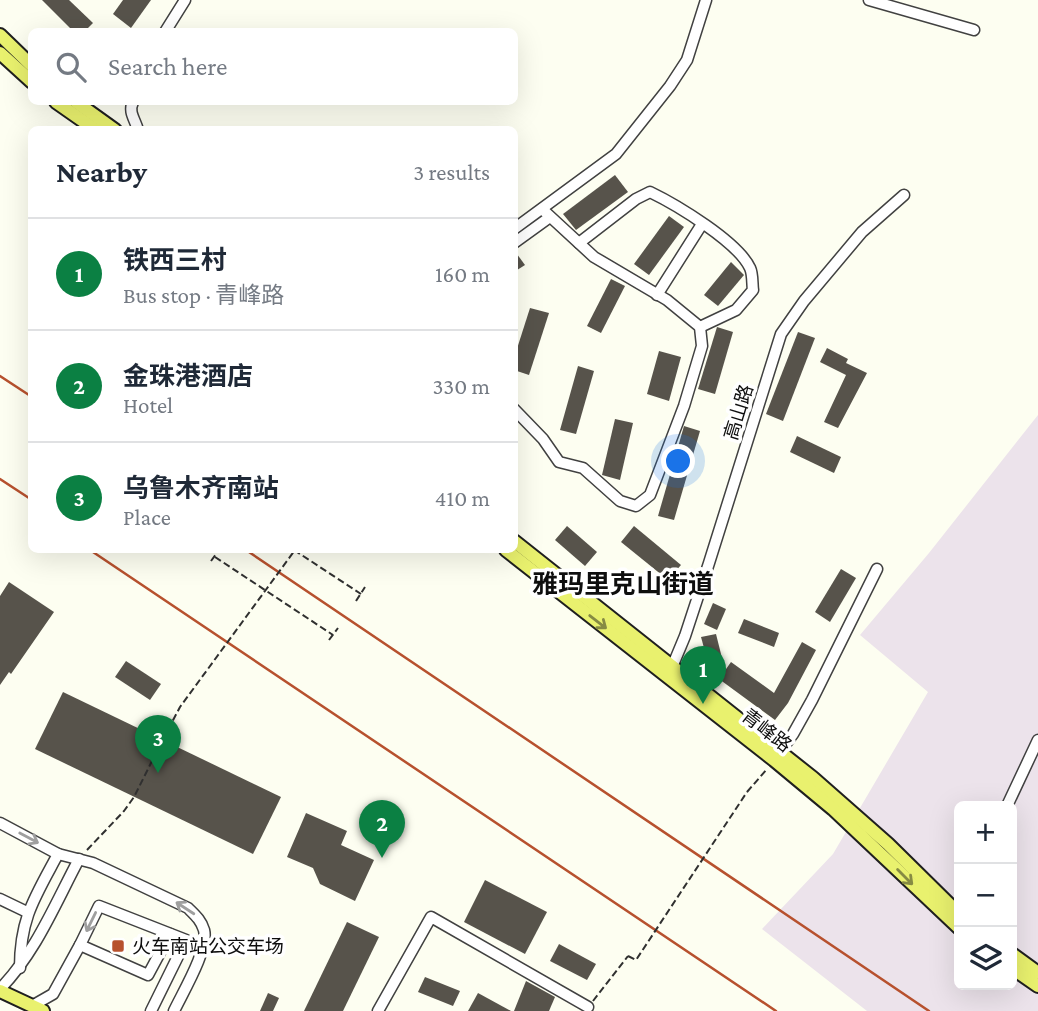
<!DOCTYPE html>
<meta charset="utf-8">
<style>
:root{--surface:#fff;--page:#f6f6f7;--text:#1f2937;--muted:#747a83;--line:#e0e1e3;--accent:#0b8043}
body{margin:0;font-family:"Crimson Pro","Noto Sans SC",serif;background:var(--page);color:var(--text)}
.controls{position:absolute;right:21px;bottom:21px;display:grid;overflow:hidden;border-radius:10px;box-shadow:0 7px 28px #0002}
.controls button{width:63px;height:63px;display:grid;place-items:center;padding:0;border:0;border-bottom:2px solid var(--line);background:var(--surface);color:var(--text);font:35px sans-serif}
.you{position:absolute;left:679px;top:462px;width:24px;height:24px;margin:-18px;border:5px solid #fff;border-radius:50%;background:#1a73e8;box-shadow:0 0 0 10px #1a73e833}
.badge{display:grid;place-items:center;width:46px;height:46px;border-radius:50%;background:var(--accent);color:#fff;font-size:23px;font-weight:700}
.pin{position:absolute;translate:-50% -58px;filter:drop-shadow(0 2px 4px #0008)}
.pin::after{content:'';position:absolute;top:37px;width:24px;height:21px;background:inherit;clip-path:polygon(0 0,100% 0,50% 100%)}
.list{margin:0;padding:0;list-style:none}
h2{display:flex;justify-content:space-between;align-items:center;height:91px;margin:0;padding:0 28px;font-size:30px}
h2 small{font-size:23px;font-weight:400;color:var(--muted)}
.list li{display:grid;grid-template-columns:46px 1fr auto;gap:21px;align-items:center;box-sizing:border-box;height:112px;padding:0 28px;border-top:2px solid var(--line)}
.list b{display:block;font-size:26px;white-space:nowrap}
.list p{margin:0;font-size:23px;white-space:nowrap;color:var(--muted)}
.list em{font-size:23px;font-style:normal;color:var(--muted)}
.icon{flex:none;width:38px;height:38px;fill:none;stroke:currentColor;stroke-width:2;stroke-linecap:round;stroke-linejoin:round}
.map{position:relative;flex:none;width:1038px;height:1011px;overflow:hidden}
.search{position:absolute;background:var(--surface);box-shadow:0 7px 28px #0002;left:28px;top:28px;width:490px;height:77px;display:flex;align-items:center;gap:18px;box-sizing:border-box;padding:0 24px;border-radius:10px;color:var(--muted);font-size:26px}
.panel{position:absolute;background:var(--surface);box-shadow:0 7px 28px #0002;left:28px;top:126px;width:490px;height:427px;border-radius:10px}
.map>svg:first-child{display:block}
.industrial{fill:#ece3eb;fill-rule:evenodd}
.building{fill:#57534b}
.lines{fill:none;stroke-linecap:round;stroke-linejoin:round}
.minor-casing{stroke:#414141;stroke-width:13}
.major-casing{stroke:#1f1f1f;stroke-width:16}
.path{stroke:#303030;stroke-width:2;stroke-dasharray:7 3.5;stroke-linecap:butt}
.minor{stroke:#fff;stroke-width:10}
.major{stroke:#e9f16e;stroke-width:12}
.rail{stroke:#b7512e;stroke-width:2.5}
.path-bridge{stroke:#303030;stroke-width:2;stroke-dasharray:7 3.5;stroke-linecap:butt}
.oneway{stroke:#868b43}
.oneway2{stroke:#9f9f9f}
.poi-dot{fill:#b7512e;stroke:#fff;stroke-width:2.5}
.labels{text-anchor:middle;stroke-width:7;stroke-linejoin:round;paint-order:stroke}
.street-label{font-size:19px;fill:#0e0e0e;stroke:#fff}
.poi-label{font-size:19px;fill:#0e0e0e;stroke:#fff;text-anchor:start}
.district-label{font-size:26px;font-weight:bold;fill:#0e0e0e;stroke:#fff}
</style>
<div class="map">
<svg width="1038" height="1011" viewBox="0 0 1038 1011">
<rect width="100%" height="100%" fill="#fdfef1"/>
<path class="industrial" d="M1038,415V1011H867L762,929L833,854L928,692L860,635L929,553ZM959,806H1012V985H959Z"/>
<g class="building">
<polygon points="42,0 69,0 93,23 84,32 74,32"/>
<polygon points="123,0 151,0 131,28 113,14"/>
<polygon points="615,175 628,192 576,230 563,214"/>
<polygon points="669,216 684,227 649,275 634,264"/>
<polygon points="514,250 525,265 514,272"/>
<polygon points="731,262 744,275 718,306 704,295"/>
<polygon points="611,279 625,286 601,333 587,326"/>
<polygon points="530,308 549,313 529,375 514,370 514,358"/>
<polygon points="717,327 733,332 715,394 698,389"/>
<polygon points="798,332 815,338 783,421 766,414"/>
<polygon points="827,348 848,359 846,363 867,373 838,428 824,422 846,375 820,362"/>
<polygon points="659,351 681,357 669,401 647,394"/>
<polygon points="578,366 594,371 576,434 560,430"/>
<polygon points="615,419 633,423 620,480 602,475"/>
<polygon points="684,426 700,431 674,520 658,516"/>
<polygon points="797,436 841,457 834,473 790,452"/>
<polygon points="567,526 597,552 585,566 555,540"/>
<polygon points="634,526 681,565 668,580 621,542"/>
<polygon points="841,569 856,578 830,622 815,612"/>
<polygon points="9,582 54,612 11,674 9,672 0,685 0,596"/>
<polygon points="713,603 726,609 717,630 704,624"/>
<polygon points="744,619 779,633 774,647 738,633"/>
<polygon points="716,634 723,662 709,666 701,637"/>
<polygon points="802,642 816,650 788,703 775,720 719,679 731,662 774,693"/>
<polygon points="126,661 161,684 150,700 115,677"/>
<polygon points="63,692 281,797 253,854 35,749"/>
<polygon points="306,813 347,831 341,845 374,860 355,901 320,884 313,868 287,857"/>
<polygon points="485,880 547,912 525,954 464,922"/>
<polygon points="347,922 379,937 343,1011 304,1011"/>
<polygon points="559,944 596,964 587,980 550,961"/>
<polygon points="425,977 460,991 453,1006 418,992"/>
<polygon points="526,981 555,997 549,1011 514,1011"/>
<polygon points="268,993 279,998 273,1011 260,1011"/>
<polygon points="478,993 511,1011 468,1011"/>
</g>
<g class="lines">
<defs>
<g id="minor">
<polyline points="869,0 974,30"/>
<polyline points="165,32 185,0"/>
<path d="M133,102C128,112 135,119 138,130"/>
<polyline points="514,229 616,154 670,86 687,60 706,0"/>
<polyline points="514,243 550,217"/>
<path d="M579,243L636,199L650,192C677,205 738,242 750,268C753,274 752,284 753,290L736,310L700,327"/>
<polyline points="657,295 702,224"/>
<polyline points="514,409 543,439 559,462 583,468 620,501 636,506 650,495 684,406 702,346 700,327 667,300 594,257 542,209"/>
<polyline points="670,672 685,636 709,563 781,334 804,301 862,232 904,195"/>
<polyline points="777,756 793,734 812,700 877,569"/>
<polyline points="1007,806 1038,740"/>
<polyline points="0,823 58,854"/>
<polyline points="0,899 27,912"/>
<polyline points="80,945 99,906 186,940 151,1011"/>
<path d="M20,968C20,918 35,897 58,854L93,863L188,908C195,915 201,920 204,930C209,949 183,992 174,1011"/>
<path d="M0,989C36,952 55,904 79,859"/>
<polyline points="32,1006 53,994 80,945 148,975 170,934"/>
<polyline points="378,1011 431,917 588,1007"/>
</g>
<g id="major">
<polyline points="0,35 32,66"/>
<polyline points="0,53 32,82"/>
<polyline points="56,102 96,130"/>
<polyline points="76,102 115,130"/>
<polyline points="514,541 813,778 888,844 959,914"/>
<polyline points="506,550 774,760 833,809 959,928"/>
<polyline points="1012,954 1038,973"/>
<polyline points="1012,968 1038,986"/>
<polyline points="0,991 43,1011"/>
</g>
</defs>
<use href="#minor" class="minor-casing"/>
<use href="#major" class="major-casing"/>
<g class="path">
<polyline points="294,550 361,594"/>
<polyline points="215,557 333,635"/>
<polyline points="211,561 219,550"/>
<polyline points="356,601 365,587"/>
<polyline points="329,640 338,628"/>
<polyline points="747,792 767,769"/>
<polyline points="87,850 124,811 134,797 163,739"/>
<polyline points="593,1001 628,956"/>
</g>
<use href="#minor" class="minor"/>
<use href="#major" class="major"/>
<g class="rail">
<polyline points="0,376 32,397"/>
<polyline points="0,479 32,500"/>
<polyline points="90,550 776,1011"/>
<polyline points="246,550 929,1011"/>
</g>
<g class="path-bridge">
<polyline points="163,739 180,707 295,550"/>
<polyline points="628,956 636,960 747,792"/>
</g>
</g>
<defs><path id="oneway-shaft" d="M-6 0H5M1.5-3L5.5 0L1.5 3" fill="none" stroke-width="1.6" stroke-linecap="round" stroke-linejoin="round" transform="scale(1.75)"/></defs>
<g class="oneway">
<use href="#oneway-shaft" transform="translate(598 622) rotate(38)"/>
<use href="#oneway-shaft" transform="translate(905 877) rotate(45)"/>
</g>
<g class="oneway2">
<use href="#oneway-shaft" transform="translate(29 838) rotate(28)"/>
<use href="#oneway-shaft" transform="translate(185 908) rotate(-147)"/>
<use href="#oneway-shaft" transform="translate(91 922) rotate(116)"/>
</g>
<rect class="poi-dot" x="111" y="939" width="14" height="14" rx="3.5"/>
<g class="labels">
<g class="street-label">
<text transform="translate(738 412) rotate(-73)" y="7">高山路</text>
<text transform="translate(767 730) rotate(38)" y="7">青峰路</text>
</g>
<g class="poi-label">
<text x="132" y="953">火车南站公交车场</text>
</g>
<g class="district-label">
<text x="623" y="593">雅玛里克山街道</text>
</g>
</g>
</svg>
<div class="controls">
<button>+</button>
<button>−</button>
<button><svg class="icon" aria-label="layers" viewBox="0 0 24 24"><path d="M12 4l9 5-9 5-9-5zM3 14l9 5 9-5"/></svg></button>
</div>
<div class="you"></div>
<div class="pin badge" style="left:703px;top:704px">1</div>
<div class="pin badge" style="left:382px;top:858px">2</div>
<div class="pin badge" style="left:158px;top:773px">3</div>
<div class="search"><svg class="icon" aria-label="search" viewBox="0 0 24 24"><circle cx="10" cy="10" r="6"/><path d="M15 15l6 6"/></svg>Search here</div>
<section class="panel">
<h2>Nearby<small>3 results</small></h2>
<ul class="list">
<li><span class="badge">1</span><div><b>铁西三村</b><p>Bus stop · 青峰路</p></div><em>160 m</em></li>
<li><span class="badge">2</span><div><b>金珠港酒店</b><p>Hotel</p></div><em>330 m</em></li>
<li><span class="badge">3</span><div><b>乌鲁木齐南站</b><p>Place</p></div><em>410 m</em></li>
</ul>
</section>
</div>
